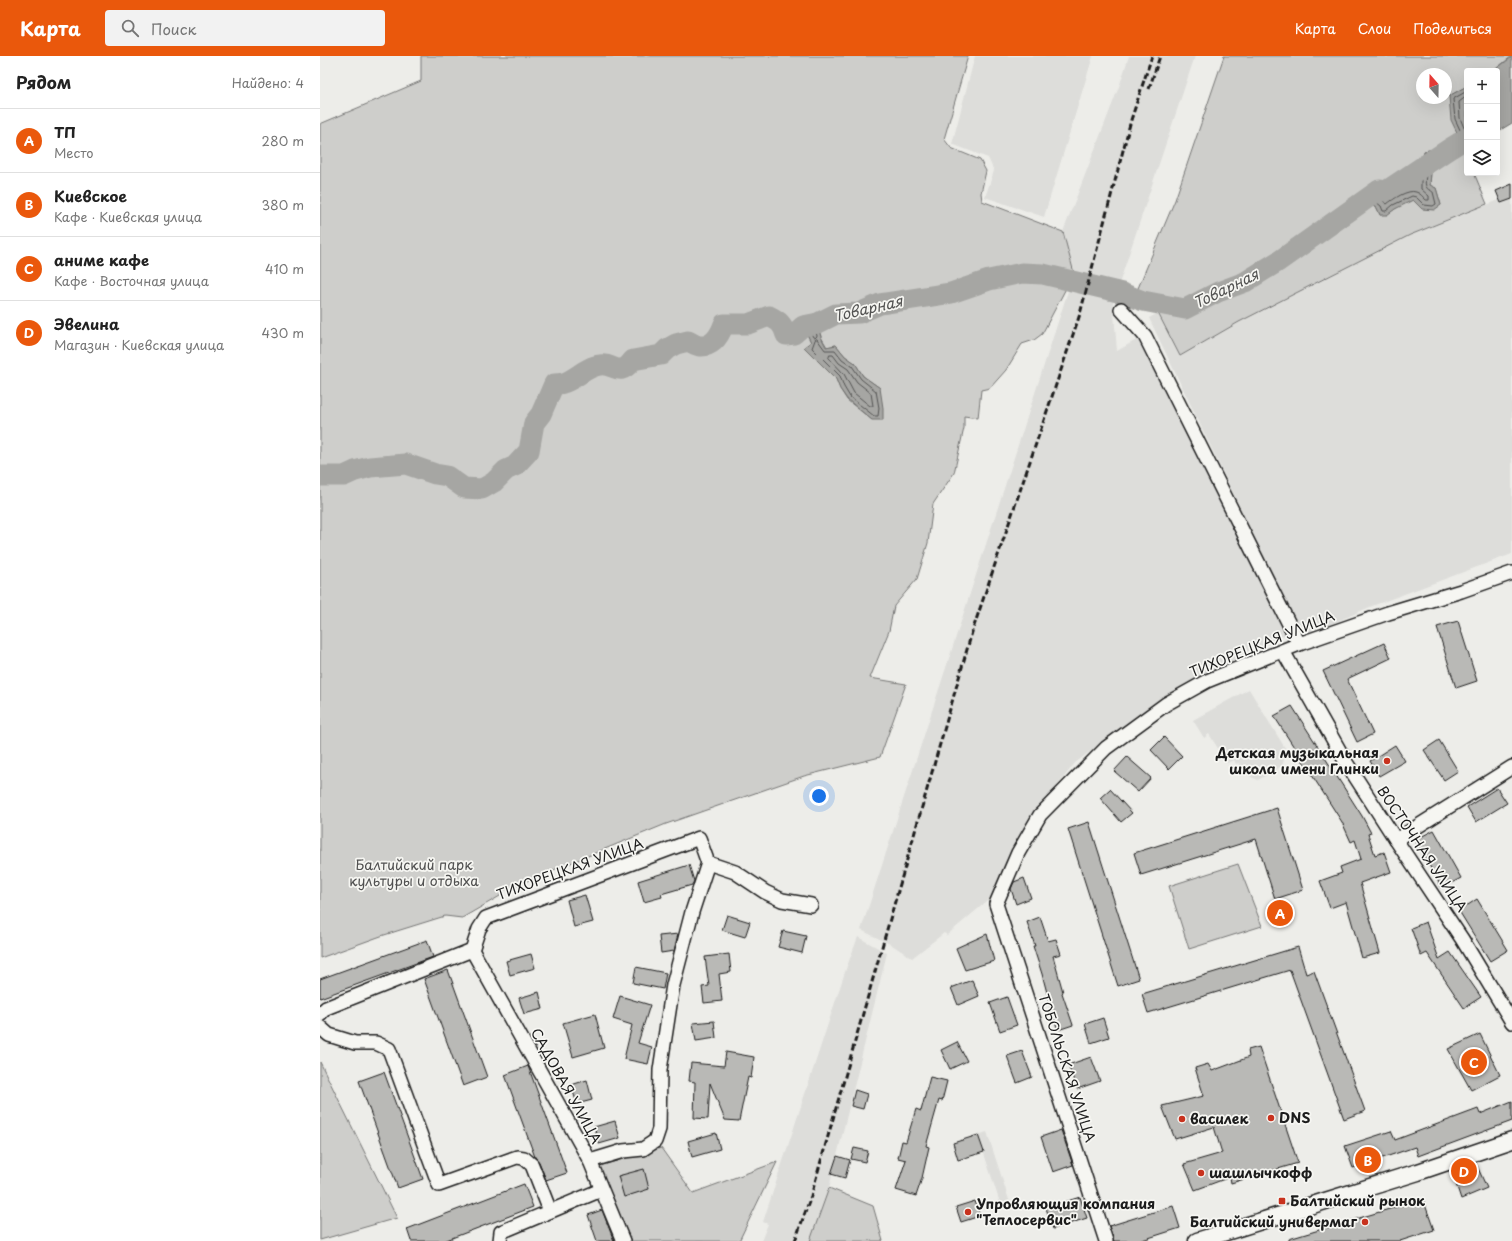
<!DOCTYPE html>
<html lang="ru">
<meta charset="utf-8">
<style>
:root{--surface:#fff;--page:#f2f2f2;--text:#222;--muted:#767676;--line:#e0e0e0;--accent:#ea580c}
body{margin:0;font-family:"Playpen Sans",sans-serif;background:var(--page);color:var(--text)}
.controls{position:absolute;right:12px;top:12px;display:grid;overflow:hidden;border-radius:4px;box-shadow:0 4px 16px #0002}
.controls button{width:36px;height:36px;display:grid;place-items:center;padding:0;border:0;border-bottom:1px solid var(--line);background:var(--surface);color:var(--text);font:20px sans-serif}
.compass{position:absolute;left:1096px;top:12px;width:36px;height:36px;border-radius:50%;background:var(--surface);box-shadow:0 4px 16px #0002;rotate:340deg}
.you{position:absolute;left:499px;top:740px;width:14px;height:14px;margin:-10px;border:3px solid #fff;border-radius:50%;background:#1a73e8;box-shadow:0 0 0 6px #1a73e833}
.badge{display:grid;place-items:center;width:26px;height:26px;border-radius:50%;background:var(--accent);color:#fff;font-size:13px;font-weight:700}
.pin{position:absolute;translate:-50% -50%;border:2px solid #fff;box-shadow:0 1px 4px #0006}
.list{margin:0;padding:0;list-style:none}
h2{display:flex;justify-content:space-between;align-items:center;height:52px;margin:0;padding:0 16px;font-size:17px}
h2 small{font-size:13px;font-weight:400;color:var(--muted)}
.list li{display:grid;grid-template-columns:26px 1fr auto;gap:12px;align-items:center;box-sizing:border-box;height:64px;padding:0 16px;border-top:1px solid var(--line)}
.list b{display:block;font-size:15px;white-space:nowrap}
.list p{margin:0;font-size:13px;white-space:nowrap;color:var(--muted)}
.list em{font-size:13px;font-style:normal;color:var(--muted)}
.icon{flex:none;width:22px;height:22px;fill:none;stroke:currentColor;stroke-width:2;stroke-linecap:round;stroke-linejoin:round}
.map{position:relative;flex:none;width:1192px;height:1185px;overflow:hidden}
header{display:flex;align-items:center;gap:24px;box-sizing:border-box;height:56px;padding:0 20px;background:var(--accent);color:#fff}
header strong{font-size:19px}
nav{display:flex;gap:22px;margin-inline-start:auto;font-size:14px}
.search{width:280px;height:36px;background:var(--page);display:flex;align-items:center;gap:10px;box-sizing:border-box;padding:0 14px;border-radius:4px;color:var(--muted);font-size:15px}
main{display:flex}
aside{flex:1;background:var(--surface)}
.map>svg:first-child{display:block}
.built{fill:#ddddda}
.green{fill:#cececb;stroke:#757574;fill-rule:evenodd}
.water{fill:#a6a6a3;stroke:#6f6f6d}
.lines{fill:none;stroke-linecap:round;stroke-linejoin:round}
.shore{stroke:#535352;stroke-width:1}
.river{stroke:#a6a6a3;stroke-width:21}
.building{fill:#b9b9b6;stroke:#1c1c1c}
.minor-casing{stroke:#1c1c1c;stroke-width:16}
.major-casing{stroke:#1c1c1c;stroke-width:19}
.minor{stroke:#f6f6f2;stroke-width:13}
.major{stroke:#f6f6f2;stroke-width:16}
.rail{stroke:#1c1c1c;stroke-width:3;stroke-dasharray:6 3;stroke-linecap:butt}
.poi-dot{fill:#c8321e;stroke:#f6f6f2;stroke-width:1.5}
.labels{text-anchor:middle;stroke-width:3.5;stroke-linejoin:round;paint-order:stroke}
.street-label{font-size:14px;fill:#1c1c1c;stroke:#f6f6f2}
.poi-label{font-size:14px;font-weight:bold;fill:#1c1c1c;stroke:#f6f6f2;text-anchor:start}
.park-label{font-size:14px;fill:#515151;stroke:#f6f6f2}
.water-label{font-size:15px;font-style:italic;fill:#535352;stroke:#f6f6f2}
</style>
<header>
<strong>Карта</strong>
<div class="search"><svg class="icon" aria-label="search" viewBox="0 0 24 24"><circle cx="10" cy="10" r="6"/><path d="M15 15l6 6"/></svg>Поиск</div>
<nav><a>Карта</a><a>Слои</a><a>Поделиться</a></nav>
</header>
<main>
<aside>
<h2>Рядом<small>Найдено: 4</small></h2>
<ul class="list">
<li><span class="badge">A</span><div><b>ТП</b><p>Место</p></div><em>280 m</em></li>
<li><span class="badge">B</span><div><b>Киевское</b><p>Кафе · Киевская улица</p></div><em>380 m</em></li>
<li><span class="badge">C</span><div><b>аниме кафе</b><p>Кафе · Восточная улица</p></div><em>410 m</em></li>
<li><span class="badge">D</span><div><b>Эвелина</b><p>Магазин · Киевская улица</p></div><em>430 m</em></li>
</ul>
</aside>
<div class="map">
<svg width="1192" height="1185" viewBox="0 0 1192 1185">
<rect width="100%" height="100%" fill="#edede9"/>
<filter id="ink" filterUnits="userSpaceOnUse"><feTurbulence type="fractalNoise" baseFrequency=".025" numOctaves="2"/><feDisplacementMap in="SourceGraphic" scale="8" xChannelSelector="R" yChannelSelector="G"/><feConvolveMatrix kernelMatrix="1 2 1 2 8 2 1 2 1" color-interpolation-filters="sRGB"/></filter>
<g filter="url(#ink)">
<g class="built">
<polygon points="655,0 773,0 724,161 665,141 674,115 668,102 632,88"/>
<polygon points="809,0 875,0 799,228 754,217 743,176 800,28"/>
<polygon points="1192,139 1192,498 1052,550 982,581 829,262 838,257 860,300 919,266 1090,179"/>
<polygon points="749,232 793,245 797,295 818,283 967,578 841,642 755,707 712,762 683,815 672,841 627,879 624,877 592,902 572,889 541,874"/>
<polygon points="929,633 965,692 959,695 964,704 962,710 938,724 931,721 928,714 924,716 919,707 916,708 914,704 907,707 889,678 884,682 873,664"/>
<polygon points="538,881 567,897 509,1132 490,1185 441,1185 448,1168 443,1166 526,913"/>
<polygon points="667,1076 691,1150 682,1153 658,1079"/>
</g>
<g class="green">
<path d="M101,0H648L624,83L631,92L660,104L666,115L661,137L662,145L743,176L754,217L722,278L714,284L702,288L686,314L670,332L661,334L658,362L644,360V372L634,417L613,448L608,487L597,523L574,550L569,575L550,622L586,628L560,701L484,720L346,768L182,835L180,840L142,862L125,860L61,880L0,902V68L101,25ZM498,267L501,281L507,291L516,289L525,300L535,307L543,320L560,332L552,364L527,344L520,333L516,323L485,291L491,286L483,270Z"/>
<path d="M904,0H1192L1173,15H1147V30L1129,40L1140,86L1147,97V117H1154L1167,148L1090,179L919,266L860,300L838,257L816,237L855,144ZM1102,18H1126V42H1102ZM1115,93H1129L1131,99L1116,105L1111,116L1110,130L1116,132L1121,149C1114,147 1100,143 1093,144C1080,145 1073,159 1060,159L1057,152L1059,134L1069,130L1078,121L1089,117L1104,105V95Z"/>
<polygon points="918,808 942,870 869,893 849,830"/>
<polygon points="0,1006 77,1162 0,1184"/>
<polygon points="341,1092 373,1137 457,1106 419,1185 311,1185 279,1110"/>
<polygon points="509,1132 553,1150 563,1185 490,1185"/>
</g>
<g class="water">
<polygon points="1192,1 1192,67 1177,76 1177,15 1173,15"/>
<polygon points="1147,30 1147,94 1146,95 1131,64 1129,40"/>
<polygon points="1115,93 1129,93 1132,98 1116,105 1111,116 1110,129 1116,132 1121,149 1114,154 1102,153 1093,144 1075,153 1067,159 1060,159 1057,152 1049,148 1059,134 1069,130 1078,121 1089,117 1104,105 1104,95"/>
<polygon points="494,258 501,281 506,291 516,289 525,300 535,307 543,320 560,332 563,352 563,364 552,364 527,343 520,333 516,323 484,291 491,286 483,270 485,263"/>
</g>
<g class="lines">
<g class="shore">
<polyline points="1147,35 1133,43 1135,63 1147,89"/>
<polyline points="1147,40 1139,46 1140,62 1147,79"/>
<path d="M1107,108L1109,110C1107,115 1103,127 1107,132C1107,133 1112,135 1113,136L1116,148L1113,150L1104,149L1096,141L1092,140L1073,149L1066,155H1063L1061,150L1056,146L1062,137L1071,133L1080,124L1092,121Z"/>
<path d="M1099,121L1101,123V133L1109,140V144H1106C1103,141 1100,137 1096,136C1088,133 1073,143 1067,148L1063,145L1065,141L1074,137L1083,129L1093,126Z"/>
<polygon points="491,264 494,268 497,280 495,282 493,281 487,270 488,266"/>
<polygon points="497,283 505,294 515,294 522,303 532,310 541,323 556,335 559,352 558,360 554,360 530,341 524,331 520,320 492,292 495,284"/>
<polygon points="510,299 513,299 519,307 528,313 537,326 551,337 553,350 550,350 534,337 524,318 509,302"/>
</g>
<path class="river" d="M0,420H24L35,415L50,411L86,408L115,418L127,420L144,432L162,433L174,426L186,414L195,410L209,395L214,367L221,358L234,328C237,328 240,328 243,327C253,325 267,310 280,309C295,307 298,323 313,304L341,299L347,293L356,288L368,285C371,286 376,290 380,290C393,291 400,279 404,268H428L449,260C459,265 463,268 466,279L474,278L483,270L498,267L516,258L539,257L560,248L631,237L669,224L702,217L723,218L802,237L823,245L865,253L898,236L925,226L959,205L1059,134L1066,135L1129,93L1147,82"/>
</g>
<g class="building">
<polygon points="1192,128 1192,143 1181,147 1176,135"/>
<polygon points="1138,565 1157,625 1136,632 1117,571"/>
<polygon points="1064,587 1071,602 1027,623 1053,678 1037,686 1003,615"/>
<polygon points="972,650 1042,760 1051,777 1048,778 1055,799 1064,796 1071,816 1040,827 1060,897 1042,902 1026,846 1010,852 1000,825 1022,817 1020,811 1041,803 1035,784 1031,786 1022,766 954,660"/>
<polygon points="844,681 862,700 849,713 831,694"/>
<polygon points="1119,684 1138,715 1124,724 1104,694"/>
<polygon points="1075,689 1085,705 1059,720 1050,705"/>
<polygon points="807,701 831,722 818,736 794,715"/>
<polygon points="1177,732 1187,747 1156,766 1147,751"/>
<polygon points="790,733 812,757 801,766 780,742"/>
<polygon points="957,752 983,834 955,843 936,783 821,819 814,797"/>
<polygon points="769,766 819,923 798,930 748,773"/>
<polygon points="1114,774 1141,822 1122,832 1095,784"/>
<polygon points="369,809 374,825 372,829 341,838 342,841 324,846 318,825"/>
<polygon points="704,822 711,842 696,848 691,833 694,826"/>
<polygon points="265,839 273,866 254,871 247,844"/>
<polygon points="1157,843 1188,894 1170,905 1139,855"/>
<polygon points="965,850 968,861 956,865 953,854"/>
<polygon points="407,859 430,866 425,881 402,874"/>
<polygon points="720,861 728,885 736,883 741,898 733,900 743,936 742,937 753,969 738,974 730,952 731,952 722,918 713,890 715,890 707,866"/>
<polygon points="1106,866 1119,903 1130,896 1161,941 1144,952 1107,897 1101,900 1091,872"/>
<polygon points="463,875 486,880 482,897 458,891"/>
<polygon points="358,878 354,895 341,897 339,880"/>
<polygon points="667,878 674,905 645,914 636,892"/>
<polygon points="107,884 113,901 0,942 0,923"/>
<polygon points="978,891 986,918 994,915 1045,1055 1024,1063 970,914 828,957 822,938"/>
<polygon points="211,898 215,912 190,919 186,905"/>
<polygon points="409,898 411,916 399,918 402,945 384,947 382,931 389,930 385,901"/>
<polygon points="316,911 346,917 343,933 313,927"/>
<polygon points="128,914 167,1021 143,1030 104,923"/>
<polygon points="652,924 659,940 638,949 631,932"/>
<polygon points="219,936 223,953 204,958 199,942"/>
<polygon points="300,940 330,949 318,987 332,991 328,1008 304,1003 312,969 293,963"/>
<polygon points="687,941 697,969 680,975 670,947"/>
<polygon points="275,958 284,992 253,1001 243,967"/>
<polygon points="783,962 789,981 771,987 765,968"/>
<polygon points="394,965 396,982 376,985 373,967"/>
<polygon points="1160,978 1180,1019 1151,1034 1128,993"/>
<polygon points="637,986 647,1005 630,1013 621,994"/>
<polygon points="939,991 978,1107 911,1127 910,1121 875,1134 864,1108 902,1097 894,1071 855,1083 842,1050 884,1040 875,1012 888,1008 892,1015 929,1001 928,994"/>
<polygon points="702,995 712,1021 697,1027 687,1000"/>
<polygon points="406,996 434,1001 431,1022 428,1021 419,1065 405,1064 390,1027 388,1063 374,1062 375,1026 369,1025 371,1007 404,1010"/>
<polygon points="771,1001 780,1025 757,1033 748,1009"/>
<polygon points="208,1010 247,1117 226,1124 219,1106 215,1101 185,1019"/>
<polygon points="64,1016 103,1123 78,1132 39,1025"/>
<polygon points="610,1021 627,1025 622,1045 619,1044 606,1090 609,1091 602,1122 596,1140 576,1134 586,1104 578,1102 582,1085 586,1086 596,1053 601,1055"/>
<polygon points="267,1024 272,1044 257,1048 251,1029"/>
<polygon points="535,1034 547,1038 543,1053 531,1050"/>
<polygon points="1192,1045 1192,1065 1098,1100 1095,1091 1033,1112 1025,1090 1071,1075 1075,1084 1158,1053 1160,1058"/>
<polygon points="295,1065 300,1082 279,1088 274,1071"/>
<polygon points="741,1074 753,1109 733,1116 721,1081"/>
<polygon points="396,1077 400,1093 372,1101 368,1085"/>
<polygon points="658,1079 664,1096 638,1104 633,1087"/>
<polygon points="534,1092 548,1095 545,1106 531,1103"/>
<polygon points="517,1100 530,1104 525,1122 511,1118"/>
<polygon points="1157,1110 1167,1132 1141,1143 1133,1119"/>
<polygon points="324,1113 329,1133 304,1141 298,1120"/>
<polygon points="204,1128 213,1151 124,1185 91,1185 87,1173"/>
<polygon points="760,1141 767,1162 733,1173 726,1152"/>
<polygon points="1103,1143 1114,1174 1080,1185 969,1185 969,1183"/>
<polygon points="655,1145 660,1160 641,1166 636,1151"/>
<polygon points="853,1150 860,1172 819,1185 794,1185 789,1170"/>
<polygon points="282,1154 294,1185 277,1185 268,1159"/>
</g>
<g class="lines">
<defs>
<g id="minor">
<polyline points="801,253 825,280 979,588"/>
<polyline points="963,595 1027,708 1076,784 1142,883 1192,966"/>
<polyline points="1076,784 1192,711"/>
<polyline points="388,807 415,816 445,836 462,844 491,849"/>
<polyline points="152,894 159,873 166,862 379,782 388,807 372,856 353,929 340,1014 339,1073 335,1085 323,1093 303,1095 270,1105"/>
<polyline points="152,894 270,1105 303,1185"/>
<polyline points="0,958 6,952 152,894"/>
<polyline points="0,971 9,979 35,987 56,987 69,993 119,1129 197,1101 204,1102 212,1109 230,1155"/>
<polyline points="180,1185 181,1176 281,1134"/>
<polyline points="786,1185 676,848 698,797 720,759 786,692 846,648 887,625 979,588 1068,557 1141,535 1192,517"/>
</g>
<polyline id="major" points="877,1185 1098,1116 1192,1084"/>
</defs>
<use href="#minor" class="minor-casing"/>
<use href="#major" class="major-casing"/>
<use href="#minor" class="minor"/>
<use href="#major" class="major"/>
<g class="rail">
<polyline points="829,33 840,0"/>
<polyline points="475,1185 491,1140 520,1038 652,576 760,258 811,64 832,0"/>
</g>
</g>
</g>
<g class="poi-dot">
<circle cx="1067" cy="705" r="4"/>
<circle cx="951" cy="1062" r="4"/>
<circle cx="862" cy="1063" r="4"/>
<circle cx="881" cy="1117" r="4"/>
<rect x="958" y="1141" width="8" height="8" rx="2"/>
<circle cx="648" cy="1156" r="4"/>
<circle cx="1045" cy="1166" r="4"/>
</g>
<g class="labels">
<g class="street-label">
<text transform="translate(942 588) rotate(-22)" y="5">ТИХОРЕЦКАЯ УЛИЦА</text>
<text transform="translate(1102 793) rotate(56)" y="5">ВОСТОЧНАЯ УЛИЦА</text>
<text transform="translate(250 813) rotate(-20)" y="5">ТИХОРЕЦКАЯ УЛИЦА</text>
<text transform="translate(747 1012) rotate(72)" y="5">ТОБОЛЬСКАЯ УЛИЦА</text>
<text transform="translate(246 1030) rotate(61)" y="5">САДОВАЯ УЛИЦА</text>
</g>
<g class="poi-label">
<text x="1059" y="702" text-anchor="end">Детская музыкальная<tspan x="1059" dy="16">школа имени Глинки</tspan></text>
<text x="959" y="1067">DNS</text>
<text x="870" y="1068">василек</text>
<text x="889" y="1122">шашлычкофф</text>
<text x="970" y="1150">Балтийский рынок</text>
<text x="656" y="1153">Упровляющия компания<tspan x="656" dy="16">"Теплосервис"</tspan></text>
<text x="1037" y="1171" text-anchor="end">Балтийский универмаг</text>
</g>
<g class="park-label">
<text x="94" y="814">Балтийский парк<tspan x="94" dy="16">культуры и отдыха</tspan></text>
</g>
<g class="water-label">
<text transform="translate(906 233) rotate(-26)" y="5">Товарная</text>
<text transform="translate(548 253) rotate(-13)" y="5">Товарная</text>
</g>
</g>
</svg>
<div class="controls">
<button>+</button>
<button>−</button>
<button><svg class="icon" aria-label="layers" viewBox="0 0 24 24"><path d="M12 4l9 5-9 5-9-5zM3 14l9 5 9-5"/></svg></button>
</div>
<svg class="compass" viewBox="-18 -18 36 36"><path d="M0-13l5 13h-10z" fill="#e53935"/><path d="M0 13l5-13h-10z" fill="#767676"/></svg>
<div class="you"></div>
<div class="pin badge" style="left:960px;top:857px">A</div>
<div class="pin badge" style="left:1048px;top:1104px">B</div>
<div class="pin badge" style="left:1154px;top:1006px">C</div>
<div class="pin badge" style="left:1144px;top:1115px">D</div>
</div>
</main>
